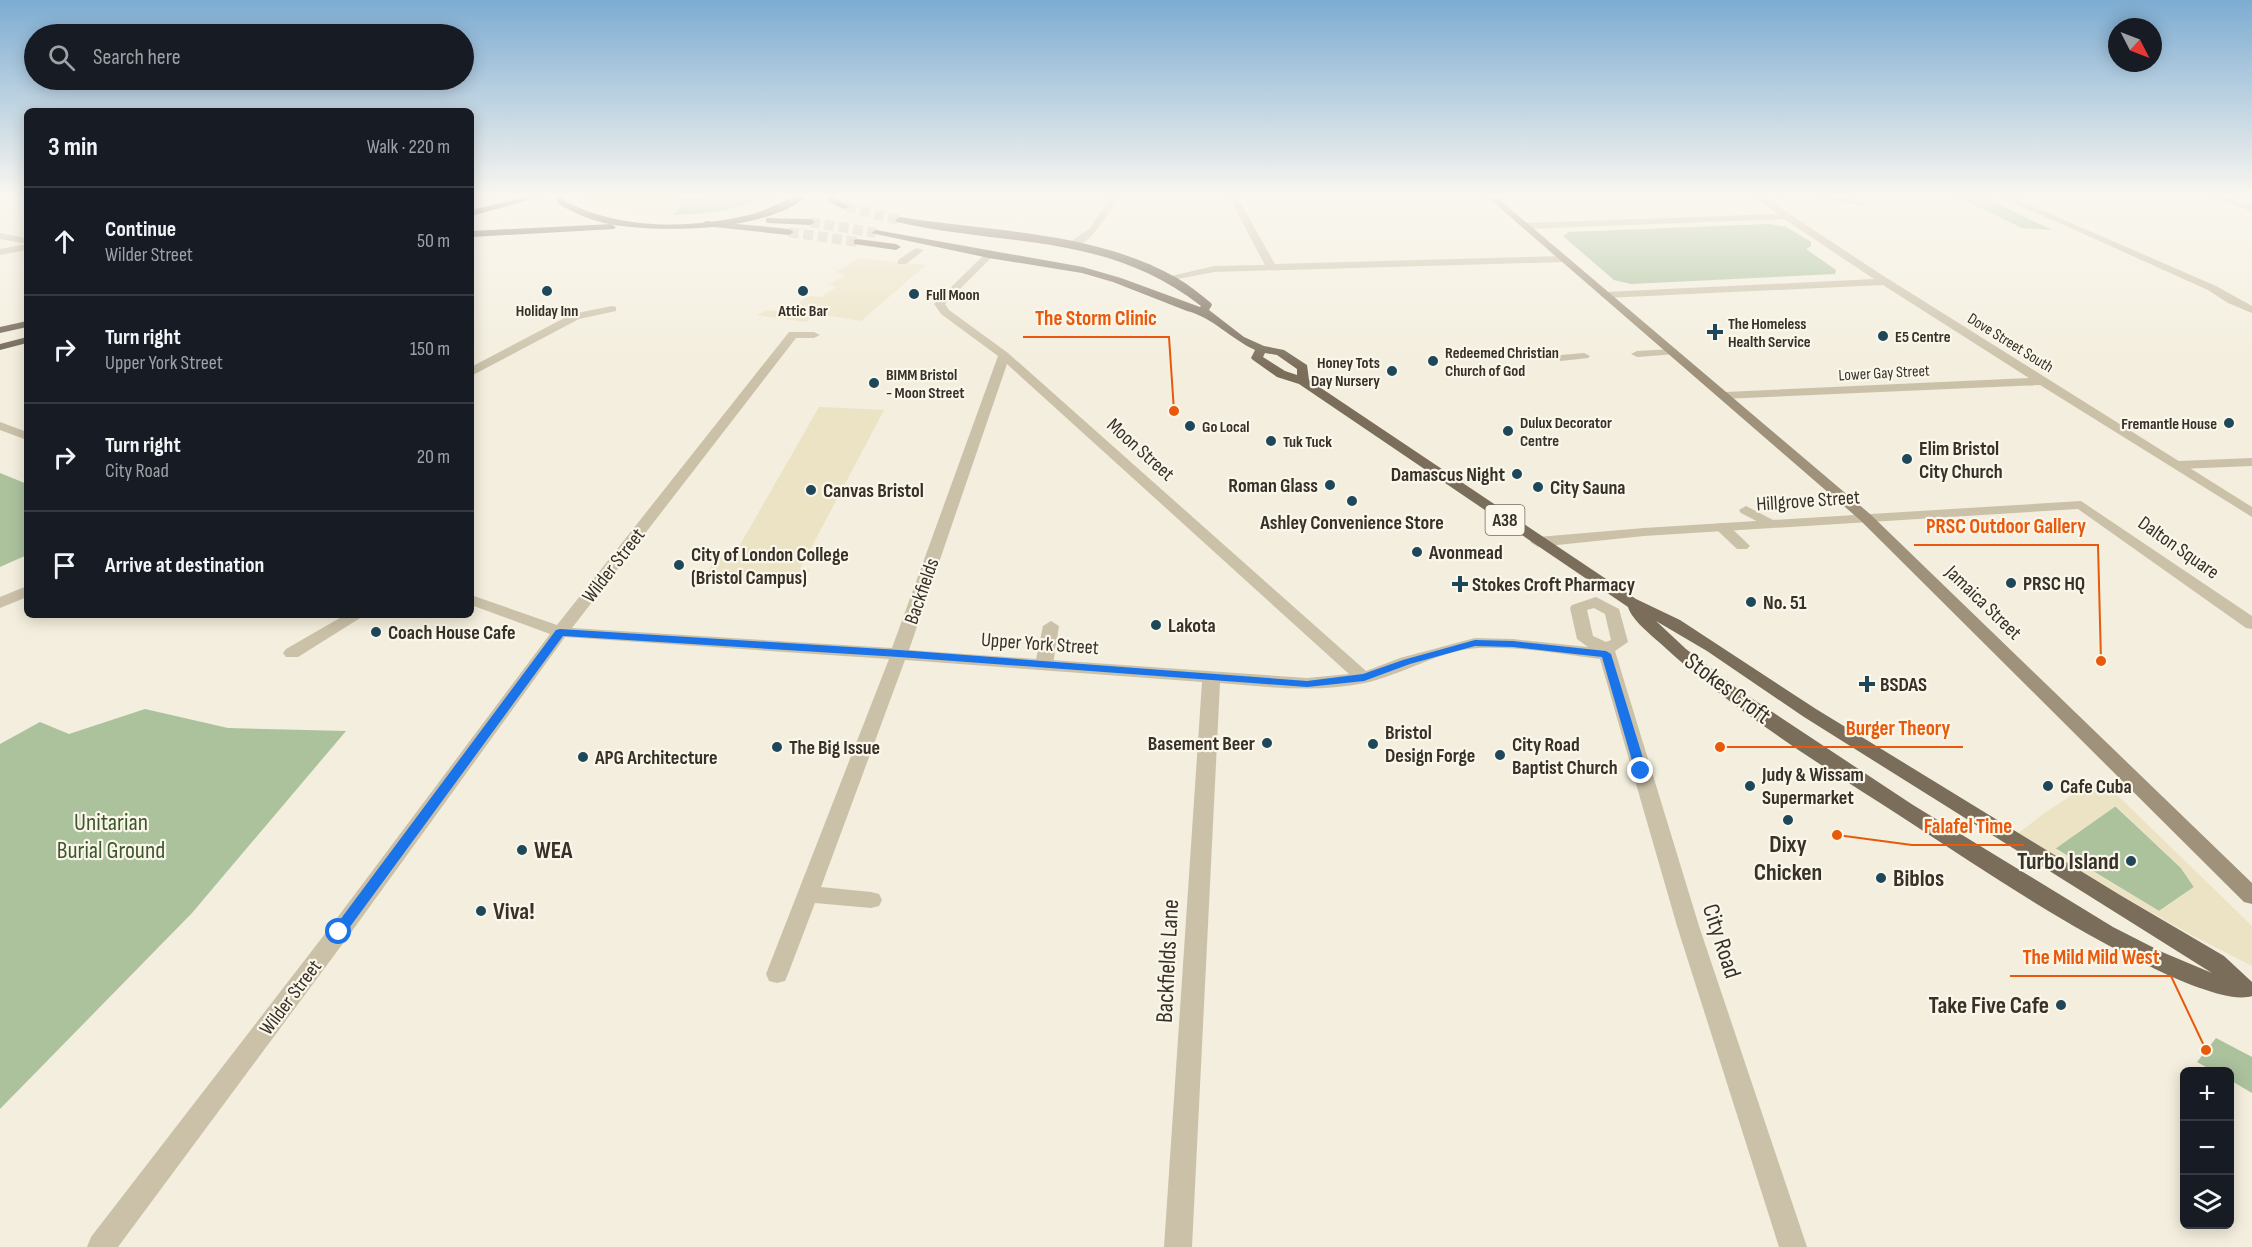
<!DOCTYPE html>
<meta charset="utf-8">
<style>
:root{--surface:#171b24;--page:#20242c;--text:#f1f3f6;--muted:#9ea1a6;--line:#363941}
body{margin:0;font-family:"Sofia Sans Condensed",sans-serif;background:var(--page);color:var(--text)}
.controls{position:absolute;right:18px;bottom:18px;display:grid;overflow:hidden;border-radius:9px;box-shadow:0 3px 15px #0003}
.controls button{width:54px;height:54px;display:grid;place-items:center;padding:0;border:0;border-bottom:2px solid var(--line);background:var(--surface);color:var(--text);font:30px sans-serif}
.compass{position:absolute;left:2108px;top:18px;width:54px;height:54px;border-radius:50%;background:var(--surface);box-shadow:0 3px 15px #0003;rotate:132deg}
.stop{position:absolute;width:18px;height:18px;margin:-14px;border:4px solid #1a73e8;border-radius:50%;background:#fff}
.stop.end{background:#1a73e8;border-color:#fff;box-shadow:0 2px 6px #0008}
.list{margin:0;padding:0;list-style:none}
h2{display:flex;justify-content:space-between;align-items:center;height:78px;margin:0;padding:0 24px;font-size:26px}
h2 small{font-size:20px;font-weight:400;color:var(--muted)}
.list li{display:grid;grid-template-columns:39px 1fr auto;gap:18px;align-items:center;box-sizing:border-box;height:108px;padding:0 24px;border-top:2px solid var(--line)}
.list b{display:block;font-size:22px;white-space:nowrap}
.list p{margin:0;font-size:20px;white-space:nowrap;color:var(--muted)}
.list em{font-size:20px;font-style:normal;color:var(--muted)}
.icon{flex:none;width:33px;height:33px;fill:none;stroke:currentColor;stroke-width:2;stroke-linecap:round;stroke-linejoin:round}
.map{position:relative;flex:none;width:2252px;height:1247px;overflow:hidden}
.search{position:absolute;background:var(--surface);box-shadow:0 3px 15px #0003;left:24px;top:24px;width:450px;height:66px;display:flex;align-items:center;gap:15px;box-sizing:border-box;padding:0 21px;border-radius:33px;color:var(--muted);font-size:22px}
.panel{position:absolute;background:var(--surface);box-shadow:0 3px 15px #0003;left:24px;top:108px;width:450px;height:510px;border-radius:9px}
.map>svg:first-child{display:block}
.green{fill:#acc29d}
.plaza{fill:#ebe3c4;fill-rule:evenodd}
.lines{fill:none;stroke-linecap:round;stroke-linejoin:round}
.primary-tunnel{stroke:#cec8b9;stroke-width:10;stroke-dasharray:10 4.5;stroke-linecap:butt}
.service{fill:#cbc1a9;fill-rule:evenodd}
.minor{fill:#cbc1a9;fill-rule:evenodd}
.secondary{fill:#9f917a;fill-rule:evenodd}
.primary{fill:#7a6d5a;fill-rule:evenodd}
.trunk{fill:#6a5e4d;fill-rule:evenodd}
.route{fill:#1a73e8}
.poi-dot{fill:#1e475a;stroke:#faf7ea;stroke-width:2}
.labels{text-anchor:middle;stroke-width:4.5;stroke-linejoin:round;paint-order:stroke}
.far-poi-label{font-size:16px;font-weight:bold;fill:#383129;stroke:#faf7ea;text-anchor:start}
.far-street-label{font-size:16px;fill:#383129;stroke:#faf7ea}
.shield{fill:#faf7ea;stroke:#726c63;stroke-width:1.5}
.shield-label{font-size:18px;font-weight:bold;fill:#383129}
.poi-label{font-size:20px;font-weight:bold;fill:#383129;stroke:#faf7ea;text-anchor:start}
.street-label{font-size:20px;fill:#383129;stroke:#faf7ea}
.near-street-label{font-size:24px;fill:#383129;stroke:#faf7ea}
.near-park-label{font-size:24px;fill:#3c572c;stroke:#faf7ea}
.near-poi-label{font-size:24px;font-weight:bold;fill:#383129;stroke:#faf7ea;text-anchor:start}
.leader{fill:none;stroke:#e8590c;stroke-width:2}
.callout-dot{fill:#e8590c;stroke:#faf7ea;stroke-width:2}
.callout-label{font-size:21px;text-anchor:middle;font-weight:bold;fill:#e8590c;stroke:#faf7ea;stroke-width:4.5;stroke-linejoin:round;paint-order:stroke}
</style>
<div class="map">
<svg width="2252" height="1247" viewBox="0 0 2252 1247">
<rect width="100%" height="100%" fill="#f3eedd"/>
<g class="green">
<path d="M708,195H774C743,209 707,214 673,215L682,203L674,201C682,197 697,198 708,195Z"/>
<polygon points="1953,195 1979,195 2052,230 2022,228"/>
<polygon points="1768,224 1786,227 1811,242 1811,246 1806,249 1836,270 1835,274 1631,284 1614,280 1563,236 1568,232"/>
<polygon points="0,473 27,484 27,555 0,567"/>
<polygon points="145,709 228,728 346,731 192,913 0,1109 0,744 40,722 69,734"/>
<polygon points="2115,806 2181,868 2194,887 2159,911 2055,848"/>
<polygon points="2216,1038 2252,1057 2252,1093 2230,1080 2230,1072 2213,1071 2197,1062"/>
</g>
<g class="plaza">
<polygon points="586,195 708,195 692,199 678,199 674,201 683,203 673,215 653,215 598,208 589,202"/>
<polygon points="859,258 926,265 861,321 817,314 806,322 757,315 767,310 784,312 809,296 820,297 837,287 829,285 845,275 835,273"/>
<polygon points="819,407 884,410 800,569 810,569 802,584 705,579 716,555 733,557"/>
<path d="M2094,781L2116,794L2252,926V966L2186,932L2015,836L2046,812ZM2116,806L2181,868L2194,887L2159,911L2055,849Z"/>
</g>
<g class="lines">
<g class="primary-tunnel">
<polyline points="846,207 900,220"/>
<polyline points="810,222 876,233"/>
<polyline points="789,232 857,242"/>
</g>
<g class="service">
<polygon points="1809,195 1826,195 1865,203 1861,206"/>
<polygon points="0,233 27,238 27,244 0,239"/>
<polygon points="916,248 924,250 906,264 898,264 898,260"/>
<polygon points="1673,349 1677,350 1677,354 1637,357 1631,354 1637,351"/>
<polygon points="1584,353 1590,356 1588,358 1561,361 1555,358 1561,355"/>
<polygon points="2252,458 2252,466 2179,469 2172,465 2179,461"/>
<polygon points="1746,506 1775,521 1777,524 1770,528 1741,513 1739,510"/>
<polygon points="1722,523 1727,524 1747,543 1750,546 1747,549 1737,549 1717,530 1715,527 1717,524"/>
<polygon points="345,615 365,615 298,657 286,657 283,653 286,649"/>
<polygon points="1051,621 1059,626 1053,664 1050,668 1038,668 1035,664 1043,626"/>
</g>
<g class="minor">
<path d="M1112,195H1120C1110,210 1090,249 1069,247V243L1090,228Z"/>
<polygon points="1228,195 1236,195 1275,264 1564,256 1569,259 1564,262 1214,272 1167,281 1167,277 1214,266 1265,265"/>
<polygon points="1752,195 1761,195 1882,275 2252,507 2252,517 2040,385 1722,399 1720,396 1726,392 2029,378 1883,285 1605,298 1600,295 1605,292 1874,279 1784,219 1526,229 1521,226 1526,223 1777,214"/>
<polygon points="1997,195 2007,195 2216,286 2252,306 2252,313 2228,303 2208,290"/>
<polygon points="2210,195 2221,195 2252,206 2252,212"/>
<polygon points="27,244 27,250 0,255 0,249"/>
<path d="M986,253L994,255L945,304L949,310L1008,353L1366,671L1400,658L1475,638L1513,639L1588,647L1577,639L1570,608L1572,605L1596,597L1619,609L1628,642L1615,651L1699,926L1807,1247H1779L1677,926L1600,659C1560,654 1518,646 1478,648C1441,650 1399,676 1365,683C1316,693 1268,687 1220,683L1192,1247H1164L1202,682L905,660L821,887L871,892L879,894L882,900L879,906L871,908L815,903L788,974L785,981L777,983L769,981L766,974L889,659L565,637L347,938L118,1247H87L91,1237L331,926L550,634L471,605V595L557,625L789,332H814L820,335L814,338H796L572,628L892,648L998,356L941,314L934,304ZM1007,364L1349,674L1307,678L909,650ZM1594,608L1605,614L1611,640L1606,642L1593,636L1587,610Z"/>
<polygon points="612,306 616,307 616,311 579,319 471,376 471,367 572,314"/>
<polygon points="0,422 27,432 27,440 0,430"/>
<polygon points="2081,501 2252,616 2252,629 2246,628 2078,509 1644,536 1538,547 1530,542 1538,537 1644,528"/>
<polygon points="27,586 27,597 0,608 0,597"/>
</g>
<polygon class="secondary" points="1485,195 1494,195 1870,514 2252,883 2252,904 2244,902 1860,520"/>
<g class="primary">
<polygon points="826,195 834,195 836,198 850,207 843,209 829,202"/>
<path d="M900,217C992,232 1094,231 1177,278C1189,285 1200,294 1211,303L1212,305L1209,310L1244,337L1264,346L1284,350L1307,365L1309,380L1636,599L1680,620L1816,709L2120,895L2224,956L2252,982V996C2228,1004 2169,976 2145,964C2062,924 1985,871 1908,821C1823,766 1734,712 1660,643C1650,634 1632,620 1628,607L1299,384L1277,377L1253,360L1251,358L1255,350C1231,339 1212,317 1187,311L1113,282L1082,273L989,258L871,233L876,230L1083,267L1121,278L1200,307L1201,306C1106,232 1006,247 897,222L895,220ZM1265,353L1277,355L1297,369V375L1285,371L1263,357ZM1656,621L1707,651L1804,717L2212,973L2162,952L2113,927L1913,805L1739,690L1686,649Z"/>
<polygon points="766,218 810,219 815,222 810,225 769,223 766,222"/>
<polygon points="707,221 789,229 794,232 789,235 704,226 704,222"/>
<polygon points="857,239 896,244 901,247 896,250 854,244 854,240"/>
</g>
<g class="trunk">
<polygon points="534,195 547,195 471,216 471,210"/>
<path d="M556,195H564L565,201C619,230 691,229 749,215C767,211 795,193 809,195C768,232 656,234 604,223C587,219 573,212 558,204Z"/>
<polygon points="611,224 616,227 614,229 471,237 471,231"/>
<polygon points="27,321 27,327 0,333 0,327"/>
<polygon points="27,337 27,343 0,350 0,344"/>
</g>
</g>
<linearGradient id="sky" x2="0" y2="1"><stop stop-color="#7dacd2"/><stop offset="0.53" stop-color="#faf7f0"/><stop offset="1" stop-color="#faf7f0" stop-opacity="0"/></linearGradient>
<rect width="2252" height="369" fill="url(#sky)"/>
<polygon class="route" points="560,629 899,650 1307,681 1363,674 1403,660 1475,640 1513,641 1606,651 1611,654 1647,771 1641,775 1635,771 1602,657 1513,647 1475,646 1410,664 1364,681 1307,687 899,657 563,636 344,935 334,935 332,932 334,928 556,630"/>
<g class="poi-dot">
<circle cx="547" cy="291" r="6"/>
<circle cx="803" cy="291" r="6"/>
<circle cx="914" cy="294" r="6"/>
<path d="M1712 323h6v6h6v6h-6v6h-6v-6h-6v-6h6z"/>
<circle cx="1883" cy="336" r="6"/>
<circle cx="1433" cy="361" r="6"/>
<circle cx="1392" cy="371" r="6"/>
<circle cx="874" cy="383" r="6"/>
<circle cx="2229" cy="423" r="6"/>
<circle cx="1190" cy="426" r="6"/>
<circle cx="1508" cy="431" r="6"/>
<circle cx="1271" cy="441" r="6"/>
<circle cx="1907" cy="459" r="6"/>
<circle cx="1517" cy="474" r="6"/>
<circle cx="1330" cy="485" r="6"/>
<circle cx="1538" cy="487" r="6"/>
<circle cx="811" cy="490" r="6"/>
<circle cx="1352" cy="501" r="6"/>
<circle cx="1417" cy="552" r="6"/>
<circle cx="679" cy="565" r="6"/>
<circle cx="2011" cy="583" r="6"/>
<path d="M1457 575h6v6h6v6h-6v6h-6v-6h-6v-6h6z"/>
<circle cx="1751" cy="602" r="6"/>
<circle cx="1156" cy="625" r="6"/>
<circle cx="376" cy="632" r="6"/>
<path d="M1864 675h6v6h6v6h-6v6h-6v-6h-6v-6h6z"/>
<circle cx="1267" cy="743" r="6"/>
<circle cx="1373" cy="744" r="6"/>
<circle cx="777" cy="747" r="6"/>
<circle cx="1500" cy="755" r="6"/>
<circle cx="583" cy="757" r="6"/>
<circle cx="1750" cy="786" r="6"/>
<circle cx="2048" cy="786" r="6"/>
<circle cx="1788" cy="820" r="6"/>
<circle cx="522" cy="850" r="6"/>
<circle cx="2131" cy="861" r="6"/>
<circle cx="1881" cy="878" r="6"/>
<circle cx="481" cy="911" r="6"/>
<circle cx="2061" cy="1005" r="6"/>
</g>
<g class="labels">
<g class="far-poi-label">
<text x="926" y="300">Full Moon</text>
<text x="547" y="316" text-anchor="middle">Holiday Inn</text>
<text x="803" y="316" text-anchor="middle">Attic Bar</text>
<text x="1728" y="329">The Homeless<tspan x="1728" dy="18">Health Service</tspan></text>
<text x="1895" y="342">E5 Centre</text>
<text x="1445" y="358">Redeemed Christian<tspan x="1445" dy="18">Church of God</tspan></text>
<text x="1380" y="368" text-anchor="end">Honey Tots<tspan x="1380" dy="18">Day Nursery</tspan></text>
<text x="886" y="380">BIMM Bristol<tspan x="886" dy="18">- Moon Street</tspan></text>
<text x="1520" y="428">Dulux Decorator<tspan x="1520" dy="18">Centre</tspan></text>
<text x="2217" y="429" text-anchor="end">Fremantle House</text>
<text x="1202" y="432">Go Local</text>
<text x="1283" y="447">Tuk Tuck</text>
</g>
<g class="far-street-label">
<text transform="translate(2011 342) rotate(32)" y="6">Dove Street South</text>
<text transform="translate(1884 372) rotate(-3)" y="6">Lower Gay Street</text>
</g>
<rect class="shield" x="1485.5" y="505" width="39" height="30" rx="4.5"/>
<g class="shield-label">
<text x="1505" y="526">A38</text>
</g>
<g class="poi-label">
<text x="1919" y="455">Elim Bristol<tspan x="1919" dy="23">City Church</tspan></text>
<text x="1505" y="481" text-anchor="end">Damascus Night</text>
<text x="1318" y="492" text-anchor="end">Roman Glass</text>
<text x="1550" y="494">City Sauna</text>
<text x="823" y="497">Canvas Bristol</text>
<text x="1352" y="529" text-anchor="middle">Ashley Convenience Store</text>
<text x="1429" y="559">Avonmead</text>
<text x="691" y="561">City of London College<tspan x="691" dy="23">(Bristol Campus)</tspan></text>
<text x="2023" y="590">PRSC HQ</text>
<text x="1472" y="591">Stokes Croft Pharmacy</text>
<text x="1763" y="609">No. 51</text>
<text x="1168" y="632">Lakota</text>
<text x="388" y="639">Coach House Cafe</text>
<text x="1880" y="691">BSDAS</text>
<text x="1385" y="739">Bristol<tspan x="1385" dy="23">Design Forge</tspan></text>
<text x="1255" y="750" text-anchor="end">Basement Beer</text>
<text x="1512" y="751">City Road<tspan x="1512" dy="23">Baptist Church</tspan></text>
<text x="789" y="754">The Big Issue</text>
<text x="595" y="764">APG Architecture</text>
<text x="1762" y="781">Judy &amp; Wissam<tspan x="1762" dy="23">Supermarket</tspan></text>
<text x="2060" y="793">Cafe Cuba</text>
</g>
<g class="street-label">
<text transform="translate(1141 449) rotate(42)" y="7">Moon Street</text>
<text transform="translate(1808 500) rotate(-4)" y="7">Hillgrove Street</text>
<text transform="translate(2179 547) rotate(35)" y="7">Dalton Square</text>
<text transform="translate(613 565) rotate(-52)" y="7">Wilder Street</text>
<text transform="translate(921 591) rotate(-71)" y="7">Backfields</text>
<text transform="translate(1984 602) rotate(44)" y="7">Jamaica Street</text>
<text transform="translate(1040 643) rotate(4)" y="7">Upper York Street</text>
<text transform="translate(290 997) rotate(-53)" y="7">Wilder Street</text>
</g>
<g class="near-street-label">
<text transform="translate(1728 688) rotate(37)" y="8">Stokes Croft</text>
<text transform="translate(1722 941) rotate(72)" y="8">City Road</text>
<text transform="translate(1167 961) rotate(-87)" y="8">Backfields Lane</text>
</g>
<g class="near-park-label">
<text x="111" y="830">Unitarian<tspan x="111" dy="28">Burial Ground</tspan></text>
</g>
<g class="near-poi-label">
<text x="1788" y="852" text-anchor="middle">Dixy<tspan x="1788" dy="28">Chicken</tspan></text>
<text x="534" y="858">WEA</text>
<text x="2119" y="869" text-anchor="end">Turbo Island</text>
<text x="1893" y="886">Biblos</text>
<text x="493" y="919">Viva!</text>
<text x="2049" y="1013" text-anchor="end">Take Five Cafe</text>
</g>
</g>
<path class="leader" d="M1174 411L1169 337H1023M2101 661L2098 545H1914M1720 747L1834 747H1963M1837 835L1912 845H2024M2206 1050L2171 976H2010"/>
<g class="callout-dot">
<circle cx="1174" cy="411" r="6"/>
<circle cx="2101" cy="661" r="6"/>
<circle cx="1720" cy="747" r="6"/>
<circle cx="1837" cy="835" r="6"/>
<circle cx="2206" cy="1050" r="6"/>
</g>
<g class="callout-label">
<text x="1096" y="325">The Storm Clinic</text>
<text x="2006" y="533">PRSC Outdoor Gallery</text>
<text x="1898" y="735">Burger Theory</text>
<text x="1968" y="833">Falafel Time</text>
<text x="2091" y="964">The Mild Mild West</text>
</g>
</svg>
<div class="controls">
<button>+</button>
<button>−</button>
<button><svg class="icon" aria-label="layers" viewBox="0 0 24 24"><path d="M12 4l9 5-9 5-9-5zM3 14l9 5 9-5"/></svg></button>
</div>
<svg class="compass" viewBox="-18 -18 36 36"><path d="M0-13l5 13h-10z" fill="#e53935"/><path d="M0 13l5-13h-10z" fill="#9ea1a6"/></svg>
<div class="stop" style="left:339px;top:932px"></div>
<div class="stop end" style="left:1641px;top:771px"></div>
<div class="search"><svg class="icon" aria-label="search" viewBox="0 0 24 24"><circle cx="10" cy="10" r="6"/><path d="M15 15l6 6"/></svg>Search here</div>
<section class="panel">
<h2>3 min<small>Walk · 220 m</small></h2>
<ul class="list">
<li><svg class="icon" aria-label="ahead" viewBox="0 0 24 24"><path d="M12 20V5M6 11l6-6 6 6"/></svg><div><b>Continue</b><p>Wilder Street</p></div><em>50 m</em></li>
<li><svg class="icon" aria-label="right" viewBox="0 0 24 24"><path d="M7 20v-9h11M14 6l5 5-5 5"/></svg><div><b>Turn right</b><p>Upper York Street</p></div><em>150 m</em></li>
<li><svg class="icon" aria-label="right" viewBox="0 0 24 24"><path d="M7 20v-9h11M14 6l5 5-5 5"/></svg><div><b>Turn right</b><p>City Road</p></div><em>20 m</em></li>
<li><svg class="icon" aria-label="arrive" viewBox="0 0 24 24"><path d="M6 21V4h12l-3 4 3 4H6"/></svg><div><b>Arrive at destination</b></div></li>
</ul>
</section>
</div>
